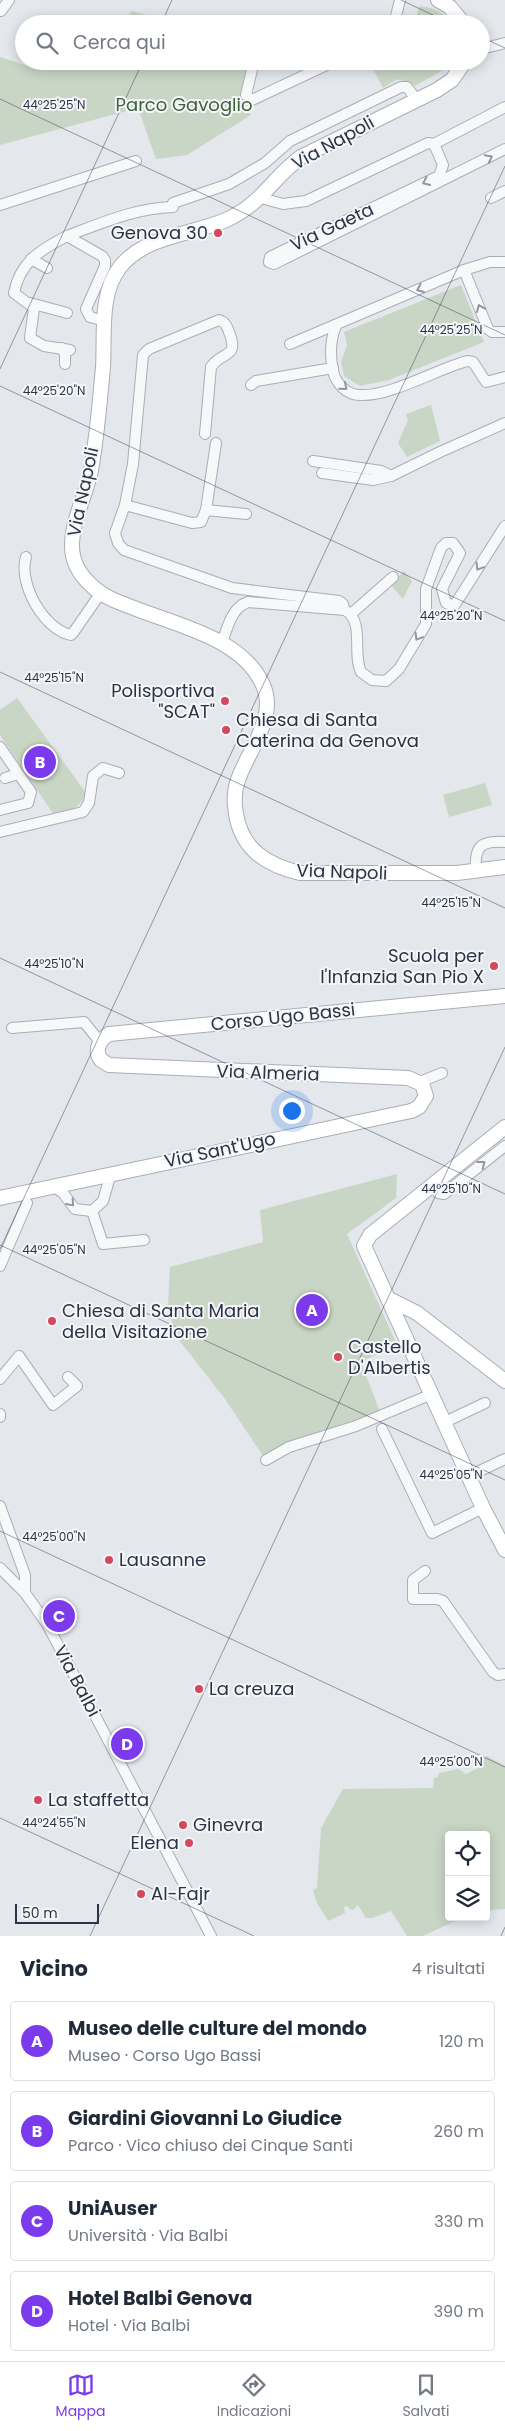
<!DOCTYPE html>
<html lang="it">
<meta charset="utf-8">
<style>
:root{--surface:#fff;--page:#f6f6f7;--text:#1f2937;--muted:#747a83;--line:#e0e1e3;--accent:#7c3aed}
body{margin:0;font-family:Poppins,sans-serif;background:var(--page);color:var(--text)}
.controls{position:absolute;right:15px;bottom:15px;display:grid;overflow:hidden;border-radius:5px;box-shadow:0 2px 12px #0003}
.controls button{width:45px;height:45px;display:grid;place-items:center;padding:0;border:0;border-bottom:1px solid var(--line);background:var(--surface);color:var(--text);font:25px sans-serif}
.scale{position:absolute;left:15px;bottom:12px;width:84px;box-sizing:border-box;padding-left:5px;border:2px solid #2b3445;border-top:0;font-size:14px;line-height:18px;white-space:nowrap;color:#2b3445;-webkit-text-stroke:4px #f4f6f9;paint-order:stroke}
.you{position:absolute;left:291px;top:1110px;width:18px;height:18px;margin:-12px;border:4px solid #fff;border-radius:50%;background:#1a73e8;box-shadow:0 0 0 8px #1a73e833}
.badge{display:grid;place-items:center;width:32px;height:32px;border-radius:50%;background:var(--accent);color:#fff;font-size:16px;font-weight:700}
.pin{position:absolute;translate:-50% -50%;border:2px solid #fff;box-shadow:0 1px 5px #0006}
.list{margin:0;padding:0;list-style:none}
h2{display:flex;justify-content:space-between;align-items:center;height:65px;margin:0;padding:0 20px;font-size:21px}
h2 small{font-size:16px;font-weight:400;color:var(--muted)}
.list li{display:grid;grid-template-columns:32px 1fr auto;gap:15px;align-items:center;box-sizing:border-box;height:80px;margin:0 10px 10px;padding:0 10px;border:1px solid var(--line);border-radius:5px}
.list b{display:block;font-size:19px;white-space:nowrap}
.list p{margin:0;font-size:16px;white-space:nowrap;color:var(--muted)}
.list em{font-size:16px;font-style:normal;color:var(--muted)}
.icon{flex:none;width:28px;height:28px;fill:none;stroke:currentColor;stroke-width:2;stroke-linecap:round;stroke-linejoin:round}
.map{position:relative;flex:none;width:505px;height:1936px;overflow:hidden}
.search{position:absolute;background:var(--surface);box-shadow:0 2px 12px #0003;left:15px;right:15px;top:15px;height:55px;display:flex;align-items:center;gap:12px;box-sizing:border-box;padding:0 18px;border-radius:28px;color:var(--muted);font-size:19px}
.sheet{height:425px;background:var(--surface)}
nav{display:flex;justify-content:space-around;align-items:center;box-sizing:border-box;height:70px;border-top:1px solid var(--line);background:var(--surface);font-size:14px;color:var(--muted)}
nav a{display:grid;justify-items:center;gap:2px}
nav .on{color:var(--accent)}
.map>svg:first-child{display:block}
.green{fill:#c9d6c5}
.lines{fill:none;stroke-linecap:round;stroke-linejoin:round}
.street-casing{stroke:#a9aeb7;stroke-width:12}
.secondary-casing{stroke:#a9aeb7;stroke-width:16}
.street{stroke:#f7f8fa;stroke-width:10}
.secondary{stroke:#fff;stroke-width:14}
.oneway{stroke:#9196a0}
.ticks{fill:none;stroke:#2b3445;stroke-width:1;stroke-opacity:0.45}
.poi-dot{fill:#d1495b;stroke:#f4f6f9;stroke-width:2}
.labels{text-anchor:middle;stroke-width:4;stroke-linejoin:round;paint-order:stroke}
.park-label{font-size:18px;fill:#3f6138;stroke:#f4f6f9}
.street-label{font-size:18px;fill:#2b3445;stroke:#f4f6f9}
.poi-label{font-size:18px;fill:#2b3445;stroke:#f4f6f9;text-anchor:start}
.ticks-label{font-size:12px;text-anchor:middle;fill:#2b3445;stroke:#f4f6f9;stroke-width:4;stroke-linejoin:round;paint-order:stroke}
</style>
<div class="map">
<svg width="505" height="1936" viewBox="0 0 505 1936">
<rect width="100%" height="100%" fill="#e4e7ec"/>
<g class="green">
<path d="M419,6C434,8 443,11 452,24H415Z"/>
<polygon points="131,11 182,24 128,24"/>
<polygon points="0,57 31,67 86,61 250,61 240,101 251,115 187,155 156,159 138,108 0,145"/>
<path d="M369,61H451L445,69L415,86C397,79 402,76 383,88Z"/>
<polygon points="461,285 484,342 389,380 360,386 344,376 341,362 347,346 344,332"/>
<polygon points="431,405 440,441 407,457 398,443 408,420 406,414"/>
<polygon points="404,571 412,581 403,599 391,585"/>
<path d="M17,698L86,793C82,806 68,815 54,815L0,735V710Z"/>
<polygon points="485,783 492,805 449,817 443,795"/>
<polygon points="397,1174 396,1198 347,1234 397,1345 361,1362 380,1412 311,1434 263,1456 225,1399 175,1335 168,1305 170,1267 263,1242 260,1210"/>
<polygon points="487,1756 505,1766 505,1909 486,1910 486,1835 449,1835 449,1917 464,1917 423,1936 407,1936 391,1911 372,1918 366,1918 358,1905 353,1910 349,1909 348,1906 344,1907 345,1913 328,1921 317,1903 313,1890 317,1888 321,1828 343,1789 433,1788 434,1778 438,1777 439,1773 459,1769 466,1774 482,1766 483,1759"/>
</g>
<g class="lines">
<defs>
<g id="street">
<polyline points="1,11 9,0"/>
<polyline points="394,24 400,0"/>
<polyline points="481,49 505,43"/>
<polyline points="254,61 246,95 252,100 335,61"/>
<polyline points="434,144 443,165 439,176 270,257 269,262 274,264 505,149"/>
<polyline points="434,144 505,107"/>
<polyline points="261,198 283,204 306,201 428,143 434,144"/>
<polyline points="491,198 505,191"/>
<polyline points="173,203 229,184 265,163 290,141 401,87 407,87 416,99"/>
<polyline points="0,205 136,161"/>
<path d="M67,236C102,223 135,208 173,207"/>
<polyline points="31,259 47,268"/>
<polyline points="464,270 488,329 492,332 505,332"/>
<polyline points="30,303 67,313"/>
<path d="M336,326C330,340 330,356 333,371C336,384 347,395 360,395C390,397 437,369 467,361L473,362L486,382L505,377"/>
<polyline points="290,344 464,270 490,262 505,262"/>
<polyline points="62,348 65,354 65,364"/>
<path d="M70,350L44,346L30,338L34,308L14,293C20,262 40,250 67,236L102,256L105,260V266L86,309L90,317L105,321"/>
<polyline points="251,385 256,381 333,368"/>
<path d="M205,434L211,367C221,351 240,359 229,332C227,326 225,322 219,320L149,349L143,355L133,464L125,505L115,533L118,543L124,550L232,588L339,601L343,604L344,610"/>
<polyline points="313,461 381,471 391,476"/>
<polyline points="322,473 373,480 391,476 440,452 505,423"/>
<polyline points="125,505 192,523 201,522 206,510 216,443"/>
<polyline points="206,510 246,514"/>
<path d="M26,557C18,583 43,629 71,635L73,633L100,594"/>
<polyline points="351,614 393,577"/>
<path d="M222,642C228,627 231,608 248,602L345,610C365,621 352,654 361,672L372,680L386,681L399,669L426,624V589L441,548L446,543H453L460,553L442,589L446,603L454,606L505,526"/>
<polyline points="0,747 31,792 28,803 0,810"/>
<polyline points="5,778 18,774"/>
<polyline points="0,832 83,812 89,803 93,776 103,768 119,773"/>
<path d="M476,872C474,847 480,840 505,842"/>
<polyline points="12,1028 84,1022 100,1042"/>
<polyline points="420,1082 442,1073"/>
<polyline points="432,1185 438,1193 444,1194 505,1146"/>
<polyline points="53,1186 63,1193 75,1209 92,1211 103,1201 111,1173"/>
<polyline points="92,1211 103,1244 144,1240"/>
<polyline points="0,1266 27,1203"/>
<polyline points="0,1379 19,1356 53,1405 77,1386 68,1377"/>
<polyline points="0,1414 0,1417"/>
<polyline points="445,1422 485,1403"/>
<polyline points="382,1429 432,1533 483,1508"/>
<polyline points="266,1460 289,1447 356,1426 432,1394"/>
<polyline points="469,1476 505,1459"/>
<polyline points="0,1506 25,1575 25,1593"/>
<polyline points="0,1568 25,1593 47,1624 211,1936"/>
<polyline points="425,1571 413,1580 413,1599 437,1599 443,1601 493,1672 498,1675 505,1674"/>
</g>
<g id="secondary">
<polyline points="438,0 450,7 464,24"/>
<path d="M465,61L452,80L437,90L301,157C272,178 262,204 226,220C191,235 146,235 120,267C99,294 105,335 103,367C100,401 97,437 91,470C86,496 72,519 72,546C72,562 80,575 91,585C103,597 118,602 134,608C176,625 241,638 262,683C279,716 248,750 238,780C234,791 234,803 236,814C242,850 267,865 300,873H457L505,867"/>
<polyline points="505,1127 370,1235 364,1246 483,1508 505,1550"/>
<path d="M0,1198L411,1111L419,1107L426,1096L422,1084L408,1078L109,1065L101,1060C94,1051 99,1040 109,1034L505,996"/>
<polyline points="391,1300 417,1313 505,1381"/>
</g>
</defs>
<use href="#street" class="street-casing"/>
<use href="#secondary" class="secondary-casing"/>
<use href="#street" class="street"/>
<use href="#secondary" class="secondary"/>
</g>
<defs><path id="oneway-chevron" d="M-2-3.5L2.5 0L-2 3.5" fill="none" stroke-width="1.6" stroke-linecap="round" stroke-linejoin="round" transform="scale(1.25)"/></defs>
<g class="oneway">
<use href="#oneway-chevron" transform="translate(489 158) rotate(-27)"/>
<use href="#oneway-chevron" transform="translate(426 182) rotate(155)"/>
<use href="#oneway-chevron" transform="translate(420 289) rotate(156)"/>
<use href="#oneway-chevron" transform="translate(480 308) rotate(-112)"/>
<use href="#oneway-chevron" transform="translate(344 387) rotate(41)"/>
<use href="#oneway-chevron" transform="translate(479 567) rotate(121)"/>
<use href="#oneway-chevron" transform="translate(418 637) rotate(121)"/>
<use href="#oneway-chevron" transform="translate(482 1164) rotate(-38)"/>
<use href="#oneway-chevron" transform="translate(71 1203) rotate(49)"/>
</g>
<path class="ticks" d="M401,0L452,24M161,24L172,0M481,37L505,48M0,99L505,335M0,369L143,61M0,386L505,621M0,672L505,908M0,958L505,1194M0,1245L505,1480M0,1249L505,166M0,1531L505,1767M0,1818L254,1936M90,1936L505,1047M501,1936L505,1927"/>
<g class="poi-dot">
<circle cx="218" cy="233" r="5"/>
<circle cx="225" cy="701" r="5"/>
<circle cx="226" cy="730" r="5"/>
<circle cx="494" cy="966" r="5"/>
<circle cx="52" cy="1321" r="5"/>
<circle cx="338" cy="1357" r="5"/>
<circle cx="109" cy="1560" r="5"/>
<circle cx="199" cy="1689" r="5"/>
<circle cx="38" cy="1800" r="5"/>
<circle cx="183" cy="1825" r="5"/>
<circle cx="189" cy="1843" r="5"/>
<circle cx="141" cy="1894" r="5"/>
</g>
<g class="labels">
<g class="park-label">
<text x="184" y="111">Parco Gavoglio</text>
</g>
<g class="street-label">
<text transform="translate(333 143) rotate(-29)" y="6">Via Napoli</text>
<text transform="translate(332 227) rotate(-25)" y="6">Via Gaeta</text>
<text transform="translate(83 492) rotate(-78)" y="6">Via Napoli</text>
<text transform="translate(342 872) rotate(2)" y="6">Via Napoli</text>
<text transform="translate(283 1017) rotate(-6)" y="6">Corso Ugo Bassi</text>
<text transform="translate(268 1073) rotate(2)" y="6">Via Almeria</text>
<text transform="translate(220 1150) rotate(-12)" y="6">Via Sant'Ugo</text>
<text transform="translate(77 1681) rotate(62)" y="6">Via Balbi</text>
</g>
<g class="poi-label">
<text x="208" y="239" text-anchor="end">Genova 30</text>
<text x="215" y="697" text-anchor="end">Polisportiva<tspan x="215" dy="21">"SCAT"</tspan></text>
<text x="236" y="726">Chiesa di Santa<tspan x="236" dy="21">Caterina da Genova</tspan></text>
<text x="484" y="962" text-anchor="end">Scuola per<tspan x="484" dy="21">l'Infanzia San Pio X</tspan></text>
<text x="62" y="1317">Chiesa di Santa Maria<tspan x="62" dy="21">della Visitazione</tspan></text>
<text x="348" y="1353">Castello<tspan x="348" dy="21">D'Albertis</tspan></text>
<text x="119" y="1566">Lausanne</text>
<text x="209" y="1695">La creuza</text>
<text x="48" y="1806">La staffetta</text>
<text x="193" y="1831">Ginevra</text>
<text x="179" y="1849" text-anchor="end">Elena</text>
<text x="151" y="1900">Al-Fajr</text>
</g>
</g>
<g class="ticks-label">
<text x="54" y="109">44°25'25"N</text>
<text x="451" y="334">44°25'25"N</text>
<text x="54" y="395">44°25'20"N</text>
<text x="451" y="620">44°25'20"N</text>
<text x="54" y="682">44°25'15"N</text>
<text x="451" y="907">44°25'15"N</text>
<text x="54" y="968">44°25'10"N</text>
<text x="451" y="1193">44°25'10"N</text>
<text x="54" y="1254">44°25'05"N</text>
<text x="451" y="1479">44°25'05"N</text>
<text x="54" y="1541">44°25'00"N</text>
<text x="451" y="1766">44°25'00"N</text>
<text x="54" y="1827">44°24'55"N</text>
</g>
</svg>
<div class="controls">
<button><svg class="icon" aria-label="locate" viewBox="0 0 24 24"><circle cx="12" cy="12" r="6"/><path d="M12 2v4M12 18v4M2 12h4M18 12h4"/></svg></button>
<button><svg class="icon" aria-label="layers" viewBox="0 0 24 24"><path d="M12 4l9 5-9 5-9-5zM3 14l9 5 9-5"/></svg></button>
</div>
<div class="scale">50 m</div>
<div class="you"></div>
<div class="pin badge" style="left:312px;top:1310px">A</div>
<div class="pin badge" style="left:40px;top:762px">B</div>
<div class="pin badge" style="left:59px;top:1616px">C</div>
<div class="pin badge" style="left:127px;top:1744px">D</div>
<div class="search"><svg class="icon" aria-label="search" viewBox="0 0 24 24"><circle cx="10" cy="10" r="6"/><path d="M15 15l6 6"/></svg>Cerca qui</div>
</div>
<section class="sheet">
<h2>Vicino<small>4 risultati</small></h2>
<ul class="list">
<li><span class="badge">A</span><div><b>Museo delle culture del mondo</b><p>Museo · Corso Ugo Bassi</p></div><em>120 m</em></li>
<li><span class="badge">B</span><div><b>Giardini Giovanni Lo Giudice</b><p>Parco · Vico chiuso dei Cinque Santi</p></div><em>260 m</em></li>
<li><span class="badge">C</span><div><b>UniAuser</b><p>Università · Via Balbi</p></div><em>330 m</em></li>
<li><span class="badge">D</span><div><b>Hotel Balbi Genova</b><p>Hotel · Via Balbi</p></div><em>390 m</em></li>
</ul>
</section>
<nav>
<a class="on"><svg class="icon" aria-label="map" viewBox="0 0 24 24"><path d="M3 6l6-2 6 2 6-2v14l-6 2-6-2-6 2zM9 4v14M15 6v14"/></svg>Mappa</a>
<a><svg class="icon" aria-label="directions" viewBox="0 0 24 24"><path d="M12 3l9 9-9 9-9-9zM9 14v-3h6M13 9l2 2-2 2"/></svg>Indicazioni</a>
<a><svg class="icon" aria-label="saved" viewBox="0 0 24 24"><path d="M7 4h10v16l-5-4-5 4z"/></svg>Salvati</a>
</nav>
